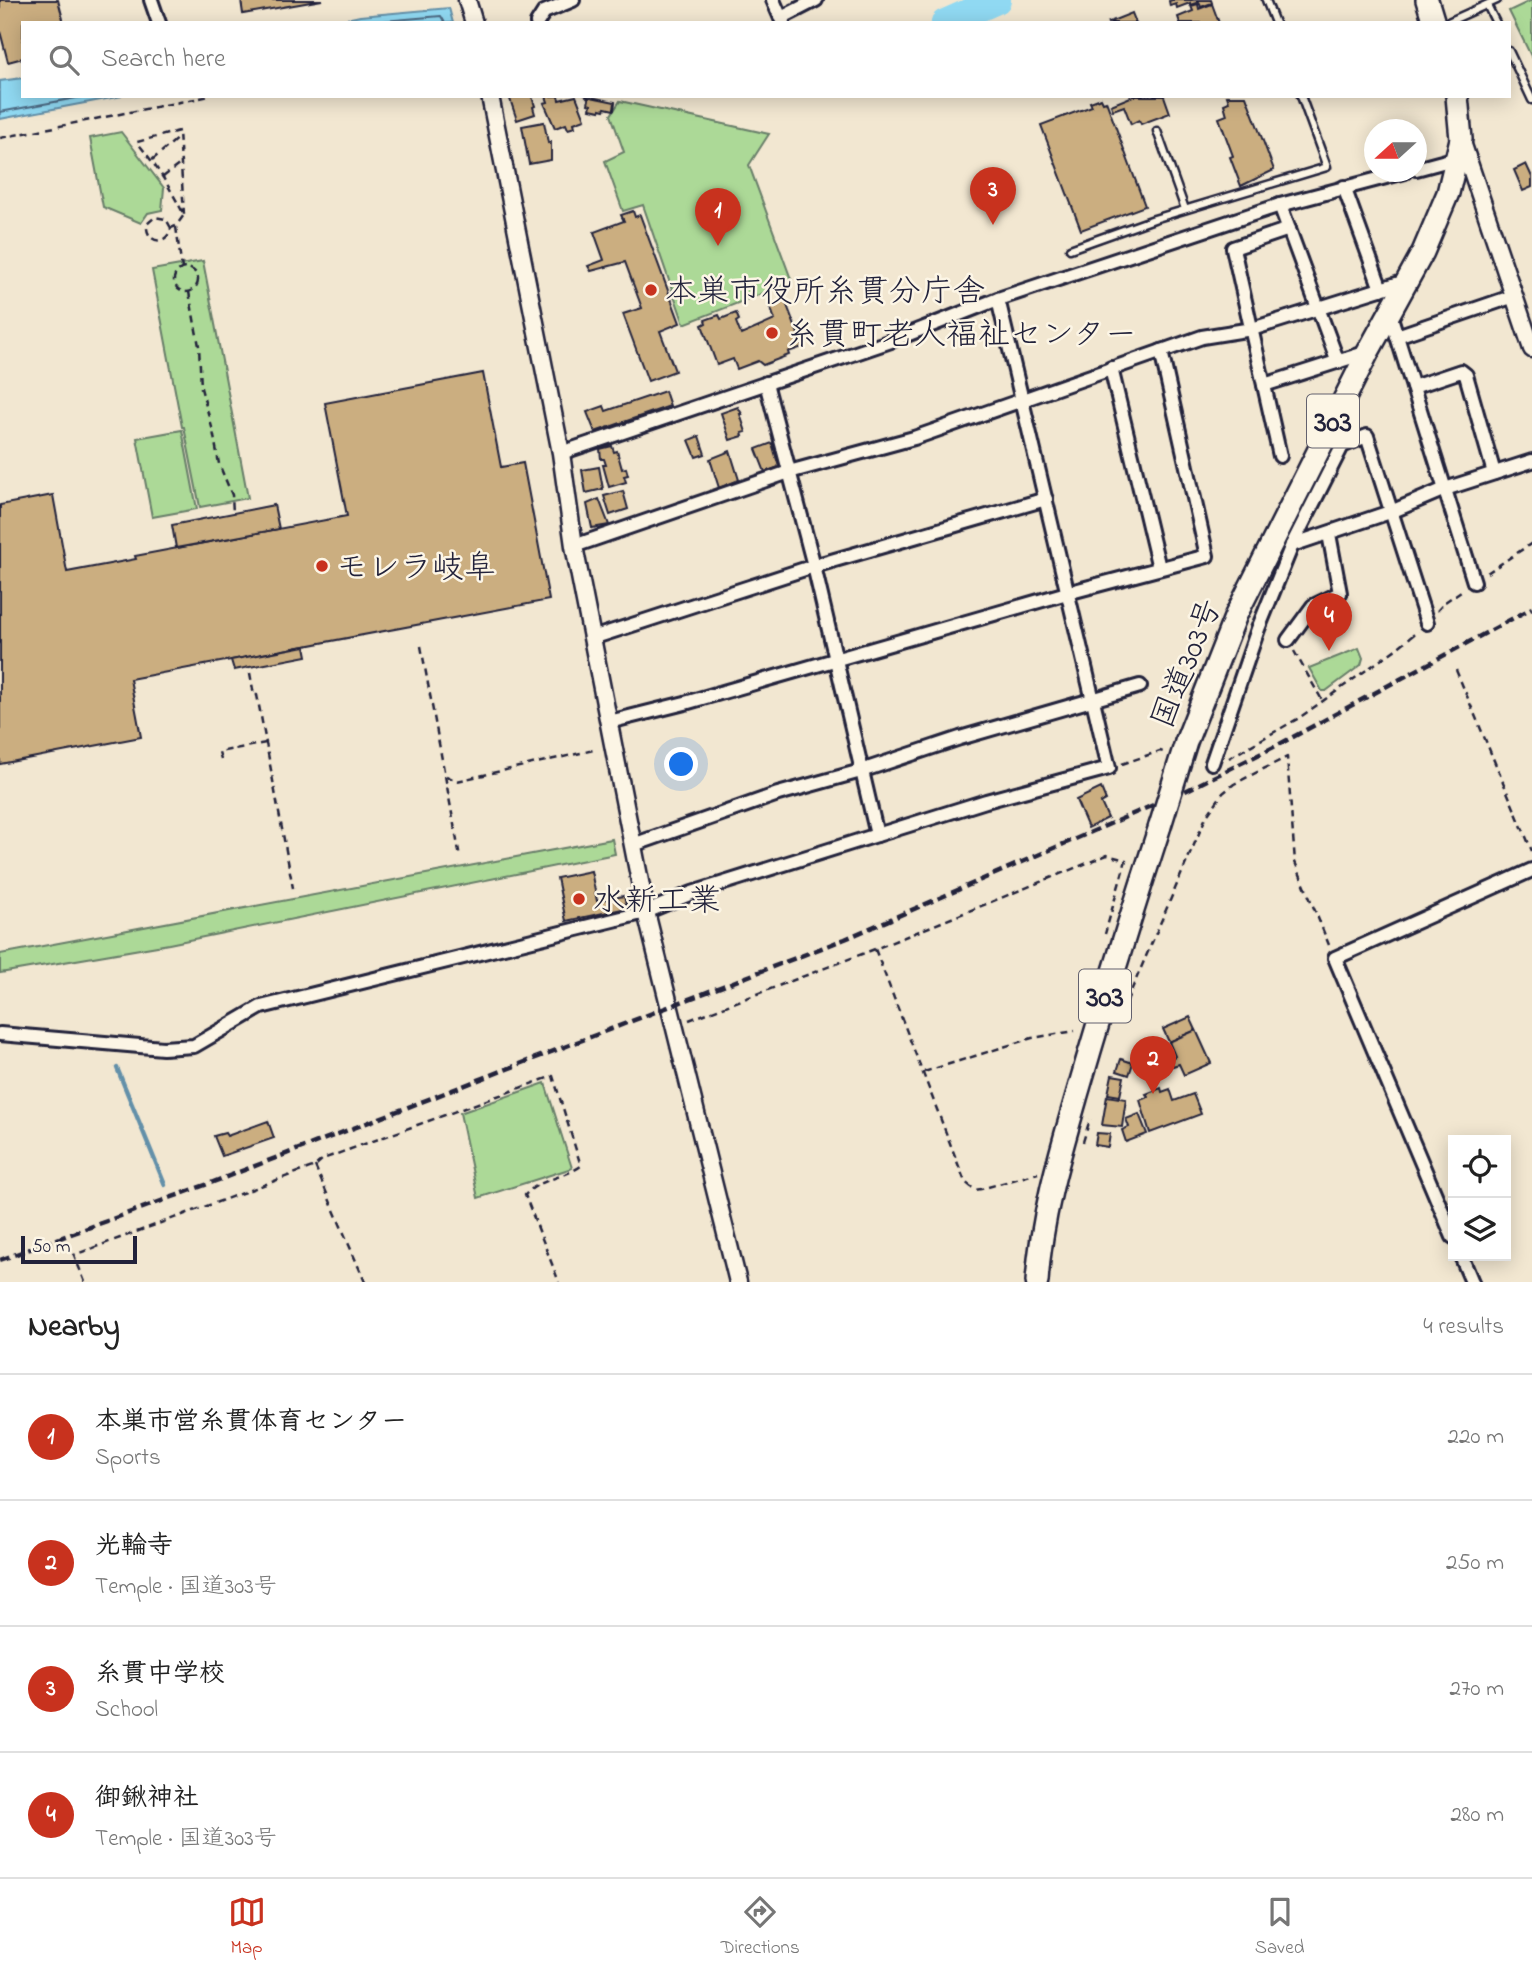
<!DOCTYPE html>
<meta charset="utf-8">
<style>
:root{--surface:#fff;--page:#f2f2f2;--text:#222;--muted:#767676;--line:#e0e0e0;--accent:#c8321e}
body{margin:0;font-family:"Indie Flower","Klee One",sans-serif;background:var(--page);color:var(--text)}
.controls{position:absolute;right:21px;bottom:21px;display:grid;overflow:hidden;border-radius:0px;box-shadow:0 4px 18px #0003}
.controls button{width:63px;height:63px;display:grid;place-items:center;padding:0;border:0;border-bottom:2px solid var(--line);background:var(--surface);color:var(--text);font:35px sans-serif}
.compass{position:absolute;left:1364px;top:119px;width:63px;height:63px;border-radius:50%;background:var(--surface);box-shadow:0 4px 18px #0003;rotate:249deg}
.scale{position:absolute;left:21px;bottom:18px;width:116px;box-sizing:border-box;padding-left:7px;border:4px solid #22223b;border-top:0;font-size:19px;line-height:24px;white-space:nowrap;color:#22223b;-webkit-text-stroke:5px #fcf5e5;paint-order:stroke}
.you{position:absolute;left:682px;top:765px;width:24px;height:24px;margin:-18px;border:5px solid #fff;border-radius:50%;background:#1a73e8;box-shadow:0 0 0 10px #1a73e833}
.badge{display:grid;place-items:center;width:46px;height:46px;border-radius:50%;background:var(--accent);color:#fff;font-size:23px;font-weight:700}
.pin{position:absolute;translate:-50% -58px;filter:drop-shadow(0 2px 4px #0008)}
.pin::after{content:'';position:absolute;top:37px;width:24px;height:21px;background:inherit;clip-path:polygon(0 0,100% 0,50% 100%)}
.list{margin:0;padding:0;list-style:none}
h2{display:flex;justify-content:space-between;align-items:center;height:91px;margin:0;padding:0 28px;font-size:30px}
h2 small{font-size:23px;font-weight:400;color:var(--muted)}
.list li{display:grid;grid-template-columns:46px 1fr auto;gap:21px;align-items:center;box-sizing:border-box;height:126px;padding:0 28px;border-top:2px solid var(--line)}
.list b{display:block;font-size:26px;white-space:nowrap}
.list p{margin:0;font-size:23px;white-space:nowrap;color:var(--muted)}
.list em{font-size:23px;font-style:normal;color:var(--muted)}
.icon{flex:none;width:38px;height:38px;fill:none;stroke:currentColor;stroke-width:2;stroke-linecap:round;stroke-linejoin:round}
.map{position:relative;flex:none;width:1532px;height:1282px;overflow:hidden}
.search{position:absolute;background:var(--surface);box-shadow:0 4px 18px #0003;left:21px;right:21px;top:21px;height:77px;display:flex;align-items:center;gap:18px;box-sizing:border-box;padding:0 24px;border-radius:0px;color:var(--muted);font-size:26px}
.sheet{height:595px;background:var(--surface)}
nav{display:flex;justify-content:space-around;align-items:center;box-sizing:border-box;height:98px;border-top:2px solid var(--line);background:var(--surface);font-size:19px;color:var(--muted)}
nav a{display:grid;justify-items:center;gap:4px}
nav .on{color:var(--accent)}
.map>svg:first-child{display:block}
.green{fill:#acd997;stroke:#677e69;stroke-width:2}
.water{fill:#90d9f2;stroke:#6490a9;stroke-width:2}
.lines{fill:none;stroke-linecap:round;stroke-linejoin:round}
.shore{stroke:#4e6b84;stroke-width:2}
.stream{stroke:#6490a9;stroke-width:4.5}
.river{stroke:#90d9f2;stroke-width:28}
.building{fill:#cbae80;stroke:#22223b;stroke-width:2}
.service-casing{stroke:#22223b;stroke-width:11}
.minor-casing{stroke:#22223b;stroke-width:18}
.tertiary-casing{stroke:#22223b;stroke-width:21}
.trunk-casing{stroke:#22223b;stroke-width:26}
.path{stroke:#22223b;stroke-width:2.5;stroke-dasharray:7 5;stroke-linecap:butt}
.service{stroke:#fcf5e5;stroke-width:6}
.minor{stroke:#fcf5e5;stroke-width:12}
.tertiary{stroke:#fcf5e5;stroke-width:16}
.trunk{stroke:#fcf5e5;stroke-width:21}
.rail{stroke:#22223b;stroke-width:4.5;stroke-dasharray:10 5;stroke-linecap:butt}
.trunk-bridge-casing{stroke:#22223b;stroke-width:26;stroke-linecap:butt}
.trunk-bridge{stroke:#fcf5e5;stroke-width:21}
.poi-dot{fill:#c8321e;stroke:#fcf5e5;stroke-width:2.5}
.labels{text-anchor:middle;stroke-width:5;stroke-linejoin:round;paint-order:stroke}
.shield{fill:#fcf5e5;stroke:#63616e;stroke-width:2}
.shield-label{font-size:30px;font-weight:bold;fill:#22223b}
.poi-label{font-size:32px;fill:#22223b;stroke:#fcf5e5;text-anchor:start}
.street-label{font-size:32px;fill:#22223b;stroke:#fcf5e5}
</style>
<div class="map">
<svg width="1532" height="1282" viewBox="0 0 1532 1282">
<rect width="100%" height="100%" fill="#f2e7d1"/>
<filter id="ink" filterUnits="userSpaceOnUse"><feTurbulence type="fractalNoise" baseFrequency=".0143" numOctaves="2"/><feDisplacementMap in="SourceGraphic" scale="14" xChannelSelector="R" yChannelSelector="G"/><feConvolveMatrix kernelMatrix="1 2 1 2 8 2 1 2 1" color-interpolation-filters="sRGB"/></filter>
<g filter="url(#ink)">
<g class="green">
<polygon points="1532,0 1532,58 1509,11"/>
<polygon points="620,101 769,134 749,165 792,282 684,324 643,205 623,211 605,161 624,152 611,115"/>
<polygon points="121,132 164,188 162,210 148,213 141,223 103,207 90,138"/>
<polygon points="203,261 248,498 200,507 184,427 182,427 152,270"/>
<polygon points="182,430 197,509 152,517 137,438"/>
<polygon points="1359,648 1363,658 1361,665 1326,691 1322,691 1309,668"/>
<polygon points="612,839 615,854 169,944 0,973 0,954"/>
<polygon points="545,1083 572,1168 478,1198 460,1113"/>
</g>
<g class="water">
<polygon points="449,8 453,23 328,23 360,16"/>
<polygon points="23,78 23,96 122,96 0,119 0,81"/>
</g>
<g class="lines">
<g class="shore">
<polyline points="360,23 441,16 445,23"/>
<polyline points="0,112 87,96"/>
</g>
<polyline class="stream" points="117,1068 165,1185"/>
<polyline class="river" points="945,23 997,0"/>
</g>
<g class="building">
<polygon points="0,0 58,0 64,23 23,23 23,58 8,62 0,31"/>
<polygon points="241,0 322,0 243,14"/>
<polygon points="1172,0 1211,0 1212,3 1201,7 1199,2 1190,5 1190,3 1177,8 1176,4 1170,6 1169,1"/>
<polygon points="1198,4 1199,9 1212,4 1219,23 1180,23 1178,17 1193,11 1191,6"/>
<polygon points="1132,13 1136,23 1107,23"/>
<polygon points="509,96 534,96 532,97 535,106 533,107 535,114 517,120"/>
<polygon points="546,96 558,96 559,100 576,96 585,119 574,123 575,127 568,129 566,124 555,128 544,103 548,102"/>
<polygon points="586,96 615,102 614,110 605,108 604,110 600,109 600,111 590,109 591,105 588,104 589,99"/>
<polygon points="1133,96 1164,96 1170,113 1141,124 1139,120 1131,124 1124,106 1113,110 1111,105"/>
<polygon points="1227,96 1246,96 1274,170 1241,186 1230,157 1233,156 1219,118 1227,115 1224,104 1229,102"/>
<polygon points="1101,98 1103,102 1106,101 1145,206 1081,230 1041,125 1092,106 1090,102"/>
<polygon points="544,122 548,143 551,142 551,160 529,164 522,126"/>
<polygon points="1526,164 1532,177 1532,187 1523,191 1514,170"/>
<polygon points="633,211 635,217 640,215 680,323 660,331 675,371 648,381 623,314 642,308 625,262 591,271 588,266 604,260 594,232 624,221 621,215"/>
<polygon points="785,300 803,347 788,352 789,355 763,365 758,361 737,369 733,359 717,365 702,325 706,323 705,320 719,315 721,319 736,313 739,320 736,322 741,335 775,320 770,306"/>
<polygon points="483,373 501,467 523,463 549,600 130,679 141,737 0,764 0,505 53,495 67,572 136,559 135,556 347,516 325,403"/>
<polygon points="665,391 670,406 595,432 587,412 604,406 606,411"/>
<polygon points="738,407 742,414 740,414 746,432 742,433 743,436 730,440 721,413"/>
<polygon points="699,436 705,454 696,457 689,440"/>
<polygon points="772,443 779,467 765,472 756,449"/>
<polygon points="612,446 614,452 617,451 622,469 626,468 628,475 624,476 626,482 609,487 603,465 606,465 604,459 601,459 600,449"/>
<polygon points="730,451 739,480 719,488 710,459"/>
<polygon points="599,467 603,489 586,493 582,470"/>
<polygon points="623,491 628,509 610,515 604,496"/>
<polygon points="599,499 609,525 592,528 587,504"/>
<polygon points="274,505 279,529 176,548 172,525"/>
<polygon points="305,646 307,656 234,670 231,660"/>
<polygon points="1101,788 1106,800 1101,803 1108,818 1088,828 1076,800"/>
<polygon points="591,871 597,901 624,896 627,908 566,921 557,878"/>
<polygon points="1190,1017 1196,1030 1169,1042 1163,1029"/>
<polygon points="1196,1030 1211,1063 1184,1075 1179,1064 1173,1066 1170,1059 1175,1056 1169,1042"/>
<polygon points="1121,1059 1133,1063 1129,1075 1117,1071"/>
<polygon points="1112,1075 1124,1077 1120,1096 1108,1094"/>
<polygon points="1161,1088 1162,1092 1170,1089 1174,1101 1193,1094 1201,1114 1150,1133 1140,1100 1148,1097 1146,1094"/>
<polygon points="1107,1096 1126,1099 1122,1127 1102,1125"/>
<polygon points="1139,1114 1147,1134 1126,1142 1122,1130 1129,1127 1126,1119"/>
<polygon points="268,1121 274,1138 222,1156 214,1136 225,1133 227,1136"/>
<polygon points="1097,1133 1110,1134 1108,1147 1095,1145"/>
</g>
<g class="lines">
<defs>
<g id="service">
<polyline points="1266,0 1275,23"/>
<polyline points="1487,5 1496,23"/>
<polyline points="1446,23 1497,0"/>
<polyline points="1509,51 1532,100"/>
<polyline points="1157,131 1185,209"/>
<polyline points="1070,249 1154,219 1327,167 1301,96"/>
</g>
<g id="minor">
<polyline points="151,0 159,23"/>
<polyline points="773,0 783,23"/>
<polyline points="781,18 816,0"/>
<polyline points="537,23 544,12 573,0"/>
<polyline points="1416,169 1457,158"/>
<polyline points="1344,187 1381,289"/>
<polyline points="1280,205 1338,362"/>
<polyline points="1390,314 1474,582"/>
<polyline points="1397,336 1514,296"/>
<polyline points="1111,368 1159,568"/>
<polyline points="766,383 814,566 877,835 986,801 1109,768 998,299"/>
<polyline points="1264,385 1368,352"/>
<polyline points="1413,387 1461,371 1466,375 1494,473"/>
<polyline points="561,453 891,341 998,299 1280,205 1405,172"/>
<polyline points="1280,456 1233,248 1289,229"/>
<polyline points="1292,545 1393,511 1445,489 1532,461"/>
<polyline points="574,546 789,472 914,438 1202,337 1252,329 1406,281"/>
<polyline points="592,638 814,566 1046,499"/>
<polyline points="1288,640 1313,606 1340,593 1329,534"/>
<polyline points="609,722 685,703 1067,593 1207,556 1161,351"/>
<polyline points="1212,763 1258,629 1292,545 1342,446 1367,436 1427,623"/>
<polyline points="633,845 778,794 861,771 960,738 1140,686"/>
<polyline points="0,1034 163,1048 194,1046 261,1007 646,912 692,893 877,835"/>
<polyline points="1453,1237 1335,958 1532,870"/>
<polyline points="1461,1256 1472,1282"/>
</g>
<g id="tertiary">
<polyline points="467,0 474,23"/>
<polyline points="490,96 561,453 574,546 646,912 738,1282"/>
<polyline points="1461,139 1532,349"/>
</g>
<g id="trunk">
<polyline points="1427,0 1434,23"/>
<polyline points="1186,742 1236,615 1368,352 1423,252 1448,193 1461,139 1457,96"/>
<path d="M1037,1282C1041,1218 1059,1157 1077,1095C1103,1005 1131,915 1160,826"/>
</g>
</defs>
<use href="#service" class="service-casing"/>
<use href="#minor" class="minor-casing"/>
<use href="#tertiary" class="tertiary-casing"/>
<use href="#trunk" class="trunk-casing"/>
<g class="path">
<polyline points="0,138 210,96"/>
<polyline points="152,160 179,137"/>
<polyline points="163,177 180,164"/>
<polyline points="176,227 182,269"/>
<path d="M171,228L166,219L155,217L147,224C145,243 167,247 171,228L176,226L184,215C171,189 156,165 137,142L179,131L184,215"/>
<circle cx="186" cy="280" r="12"/>
<polyline points="189,292 199,346 201,388 213,431 219,464 232,495 233,513"/>
<polyline points="1487,573 1532,543"/>
<polyline points="1437,611 1445,602 1464,589"/>
<polyline points="421,646 460,857"/>
<polyline points="1294,651 1322,700"/>
<polyline points="1456,670 1532,851"/>
<polyline points="250,673 254,695 257,695 293,888"/>
<polyline points="1229,758 1299,718 1396,649 1418,631"/>
<polyline points="221,759 219,752 266,743"/>
<polyline points="1122,764 1160,751 1166,753"/>
<polyline points="446,776 457,781 594,750"/>
<polyline points="875,949 965,1182 975,1190 981,1189 1038,1173"/>
<polyline points="1122,1012 1206,817 1223,793 1234,784 1287,757 1295,862 1329,945"/>
<polyline points="689,1020 875,949 1107,855 1126,860 1105,934"/>
<polyline points="924,1072 1032,1038 1075,1031"/>
<polyline points="1083,1142 1090,1119"/>
<polyline points="315,1166 365,1282"/>
<path d="M85,1282L74,1255L315,1166L323,1159L553,1076L581,1166C564,1178 539,1179 525,1195L559,1282"/>
</g>
<use href="#service" class="service"/>
<use href="#minor" class="minor"/>
<use href="#tertiary" class="tertiary"/>
<use href="#trunk" class="trunk"/>
<polyline class="rail" points="0,1260 208,1184 845,939 1181,793 1278,745 1532,608"/>
<defs>
<polyline id="trunk-bridge" points="1160,826 1186,742"/>
</defs>
<use href="#trunk-bridge" class="trunk-bridge-casing"/>
<use href="#trunk-bridge" class="trunk-bridge"/>
</g>
</g>
<g class="poi-dot">
<circle cx="651" cy="290" r="7"/>
<circle cx="772" cy="333" r="7"/>
<circle cx="322" cy="566" r="7"/>
<circle cx="579" cy="899" r="7"/>
</g>
<g class="labels">
<g class="shield">
<rect x="1307" y="394.5" width="52" height="53" rx="5"/>
<rect x="1079" y="969.5" width="52" height="53" rx="5"/>
</g>
<g class="shield-label">
<text x="1333" y="431">303</text>
<text x="1105" y="1006">303</text>
</g>
<g class="poi-label">
<text x="665" y="301">本巣市役所糸貫分庁舎</text>
<text x="786" y="344">糸貫町老人福祉センター</text>
<text x="336" y="577">モレラ岐阜</text>
<text x="593" y="910">水新工業</text>
</g>
<g class="street-label">
<text transform="translate(1185 663) rotate(-68)" y="11">国道303号</text>
</g>
</g>
</svg>
<div class="controls">
<button><svg class="icon" aria-label="locate" viewBox="0 0 24 24"><circle cx="12" cy="12" r="6"/><path d="M12 2v4M12 18v4M2 12h4M18 12h4"/></svg></button>
<button><svg class="icon" aria-label="layers" viewBox="0 0 24 24"><path d="M12 4l9 5-9 5-9-5zM3 14l9 5 9-5"/></svg></button>
</div>
<svg class="compass" viewBox="-18 -18 36 36"><path d="M0-13l5 13h-10z" fill="#e53935"/><path d="M0 13l5-13h-10z" fill="#767676"/></svg>
<div class="scale">50 m</div>
<div class="you"></div>
<div class="pin badge" style="left:718px;top:246px">1</div>
<div class="pin badge" style="left:1153px;top:1094px">2</div>
<div class="pin badge" style="left:993px;top:225px">3</div>
<div class="pin badge" style="left:1329px;top:651px">4</div>
<div class="search"><svg class="icon" aria-label="search" viewBox="0 0 24 24"><circle cx="10" cy="10" r="6"/><path d="M15 15l6 6"/></svg>Search here</div>
</div>
<section class="sheet">
<h2>Nearby<small>4 results</small></h2>
<ul class="list">
<li><span class="badge">1</span><div><b>本巣市営糸貫体育センター</b><p>Sports</p></div><em>220 m</em></li>
<li><span class="badge">2</span><div><b>光輪寺</b><p>Temple · 国道303号</p></div><em>250 m</em></li>
<li><span class="badge">3</span><div><b>糸貫中学校</b><p>School</p></div><em>270 m</em></li>
<li><span class="badge">4</span><div><b>御鍬神社</b><p>Temple · 国道303号</p></div><em>280 m</em></li>
</ul>
</section>
<nav>
<a class="on"><svg class="icon" aria-label="map" viewBox="0 0 24 24"><path d="M3 6l6-2 6 2 6-2v14l-6 2-6-2-6 2zM9 4v14M15 6v14"/></svg>Map</a>
<a><svg class="icon" aria-label="directions" viewBox="0 0 24 24"><path d="M12 3l9 9-9 9-9-9zM9 14v-3h6M13 9l2 2-2 2"/></svg>Directions</a>
<a><svg class="icon" aria-label="saved" viewBox="0 0 24 24"><path d="M7 4h10v16l-5-4-5 4z"/></svg>Saved</a>
</nav>
